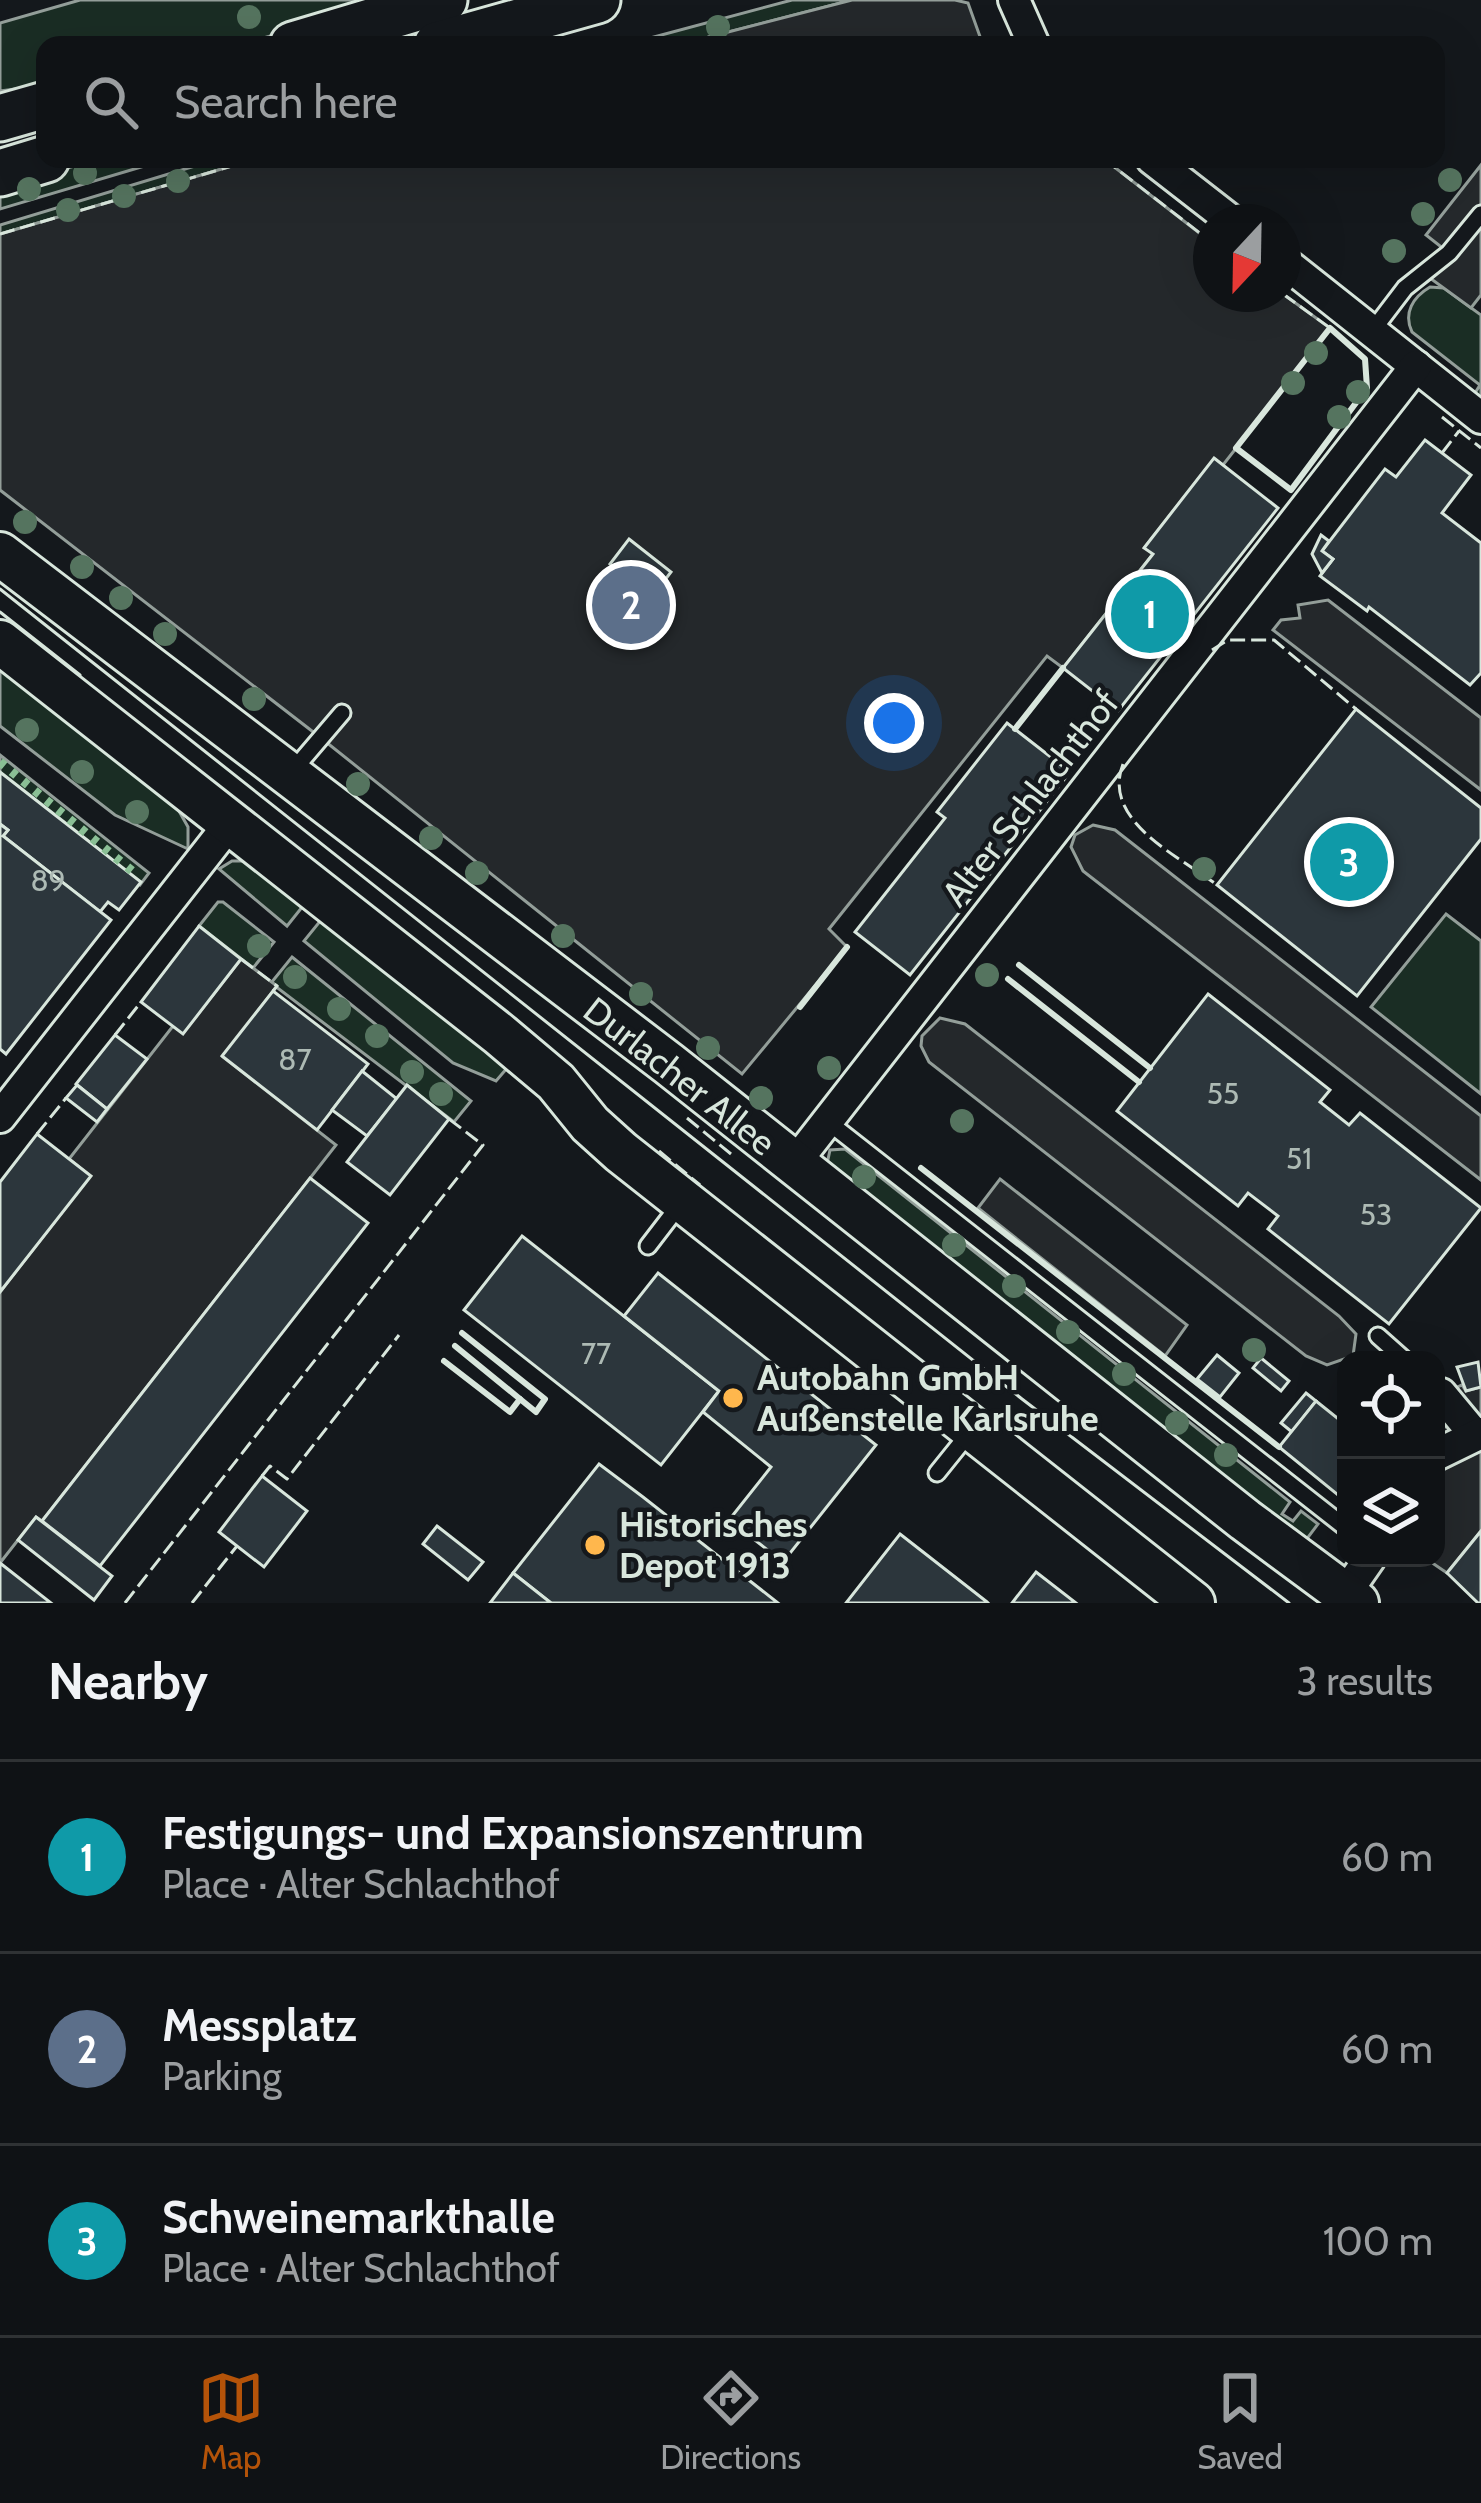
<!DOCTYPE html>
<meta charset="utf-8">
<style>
:root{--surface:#0f1215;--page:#181b1e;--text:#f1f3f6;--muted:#9b9ea0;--line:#2f3234;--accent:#b45309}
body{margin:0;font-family:Cabin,sans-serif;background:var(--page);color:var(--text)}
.controls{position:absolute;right:36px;bottom:36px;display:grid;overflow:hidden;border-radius:24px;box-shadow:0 12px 48px #0002}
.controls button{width:108px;height:108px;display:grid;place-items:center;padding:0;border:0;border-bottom:3px solid var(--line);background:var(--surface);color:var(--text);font:60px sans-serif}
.compass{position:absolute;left:1193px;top:204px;width:108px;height:108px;border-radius:50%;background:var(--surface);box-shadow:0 12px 48px #0002;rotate:202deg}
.you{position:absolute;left:894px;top:723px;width:42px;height:42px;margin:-30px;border:9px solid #fff;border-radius:50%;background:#1a73e8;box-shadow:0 0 0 18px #1a73e833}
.badge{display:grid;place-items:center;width:78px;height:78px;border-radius:50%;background:var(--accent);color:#fff;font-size:39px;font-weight:700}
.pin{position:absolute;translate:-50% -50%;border:6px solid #fff;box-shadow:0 3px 12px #0006}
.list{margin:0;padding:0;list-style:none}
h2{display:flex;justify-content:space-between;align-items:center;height:156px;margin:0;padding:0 48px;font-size:51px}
h2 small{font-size:39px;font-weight:400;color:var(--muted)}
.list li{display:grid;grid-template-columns:78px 1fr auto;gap:36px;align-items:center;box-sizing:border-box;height:192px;padding:0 48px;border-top:3px solid var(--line)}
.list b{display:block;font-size:45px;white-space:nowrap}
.list p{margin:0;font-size:39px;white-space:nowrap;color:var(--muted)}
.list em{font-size:39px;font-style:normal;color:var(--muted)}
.icon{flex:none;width:66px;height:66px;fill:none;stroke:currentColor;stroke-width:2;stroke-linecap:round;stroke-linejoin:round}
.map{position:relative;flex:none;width:1481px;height:1603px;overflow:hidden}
.search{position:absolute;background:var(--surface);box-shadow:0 12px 48px #0002;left:36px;right:36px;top:36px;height:132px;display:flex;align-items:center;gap:30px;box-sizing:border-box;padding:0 42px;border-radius:24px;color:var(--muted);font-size:45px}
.sheet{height:732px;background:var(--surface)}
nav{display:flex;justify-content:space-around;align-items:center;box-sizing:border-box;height:168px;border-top:3px solid var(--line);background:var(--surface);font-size:33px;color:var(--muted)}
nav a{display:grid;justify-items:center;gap:6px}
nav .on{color:var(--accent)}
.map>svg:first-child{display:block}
.green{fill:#1a2d24;stroke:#939e99;stroke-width:3}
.parking{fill:#24282b;stroke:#939e99;stroke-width:3}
.building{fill:#2c363c;stroke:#d8e6dc;stroke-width:3}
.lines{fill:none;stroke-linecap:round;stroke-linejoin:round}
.lane-casing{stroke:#d8e6dc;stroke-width:21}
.street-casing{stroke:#d8e6dc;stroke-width:36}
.secondary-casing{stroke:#d8e6dc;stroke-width:48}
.primary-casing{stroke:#d8e6dc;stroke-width:51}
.lane{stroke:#14181c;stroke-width:15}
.street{stroke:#14181c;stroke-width:30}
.secondary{stroke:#14181c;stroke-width:42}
.primary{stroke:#14181c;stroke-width:45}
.tram{stroke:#d8e6dc;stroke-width:3}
.hedge{stroke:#8ac095;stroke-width:9;stroke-dasharray:6 9;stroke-linecap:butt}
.fence{stroke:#d8e6dc;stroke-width:3;stroke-dasharray:15 6;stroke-linecap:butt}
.wall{stroke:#d8e6dc;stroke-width:6}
.tree{fill:#55745f}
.poi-dot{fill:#ffb74d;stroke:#14181c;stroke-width:4.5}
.labels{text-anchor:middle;stroke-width:9;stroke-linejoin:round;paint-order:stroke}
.number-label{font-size:30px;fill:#adbab4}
.street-label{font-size:36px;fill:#d8e6dc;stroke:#14181c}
.poi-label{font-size:36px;font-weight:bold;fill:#d8e6dc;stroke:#14181c;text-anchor:start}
</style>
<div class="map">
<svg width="1481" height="1603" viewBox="0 0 1481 1603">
<rect width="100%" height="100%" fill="#14181c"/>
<g class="green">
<polygon points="80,0 390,0 240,45 45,45 45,85 0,91 0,23"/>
<polygon points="792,0 852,0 678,45 624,45"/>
<polygon points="98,159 168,159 0,209 0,188"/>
<polygon points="218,159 256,159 0,234 0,225"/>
<path d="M1430,287L1444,288L1481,315V398L1475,393L1480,385L1412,332C1403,313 1413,297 1430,287Z"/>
<polygon points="0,666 175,804 188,827 188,849 115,815 0,726"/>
<polygon points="0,755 149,873 140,885 0,776"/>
<polygon points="232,861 245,861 303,906 287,926 219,869"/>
<polygon points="218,902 223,902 274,942 253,968 199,926"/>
<polygon points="1446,914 1481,941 1481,1094 1371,1007"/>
<polygon points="321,920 508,1067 496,1081 453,1063 304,941"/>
<polygon points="292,957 471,1101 454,1122 271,983"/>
<polygon points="845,1149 1290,1502 1282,1514 1293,1521 1301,1511 1318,1524 1306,1540 826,1169 830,1150"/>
</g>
<g class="parking">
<polygon points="852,0 955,0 968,3 983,45 678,45"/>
<polygon points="256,159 1104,159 1211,242 1211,294 1283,294 1330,328 1223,465 1214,459 1145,547 1153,554 1063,668 1047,656 829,929 847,947 742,1074 321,738 0,490 0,234"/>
<polygon points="1481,165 1481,295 1471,308 1423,273 1449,253 1426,235"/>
<polygon points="1328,600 1481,718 1481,790 1273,630 1281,620 1300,618 1298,605"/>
<polygon points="1093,825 1115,830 1481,1116 1481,1180 1083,871 1071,847 1075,835"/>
<polygon points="241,959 277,986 223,1057 336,1145 42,1521 36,1517 0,1563 0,1292 90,1176 69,1159 173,1026 183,1033"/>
<polygon points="940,1018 965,1024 1339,1316 1356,1334 1353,1356 1327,1365 1306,1356 929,1062 921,1046 922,1036"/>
<polygon points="1000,1179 1187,1325 1165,1356 978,1208"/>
<polygon points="1462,1385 1466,1391 1481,1387 1481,1531 1447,1573 1425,1558 1436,1558 1436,1425 1444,1428 1449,1422 1443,1414 1436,1417 1436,1397"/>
</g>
<g class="building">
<polygon points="1425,440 1471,475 1442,513 1481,543 1481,673 1470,685 1369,607 1367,611 1320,576 1333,559 1322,551 1385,469 1396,477"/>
<polygon points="1214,458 1278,508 1118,711 1063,668 1153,554 1144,548"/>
<polygon points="1321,535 1329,541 1322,551 1333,559 1322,573 1312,554"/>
<polygon points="629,539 671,572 652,597 610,564"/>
<polygon points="1356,709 1481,808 1481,839 1357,996 1217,885"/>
<polygon points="1007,723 1070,772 910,975 855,932 945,818 937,812"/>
<polygon points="0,772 141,882 119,910 108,902 100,912 3,836 8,830 0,824"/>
<polygon points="0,824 8,830 3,836 111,920 6,1054 0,1049"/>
<polygon points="199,926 241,959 183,1034 141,1002"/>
<polygon points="273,991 368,1064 317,1130 222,1056"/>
<polygon points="1208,994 1330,1090 1320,1102 1349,1125 1360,1113 1481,1208 1389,1324 1268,1229 1278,1216 1248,1193 1238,1206 1117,1111"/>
<polygon points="115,1035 147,1059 107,1109 76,1084"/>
<polygon points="362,1071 397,1099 367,1136 332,1110"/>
<polygon points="77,1085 107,1109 97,1122 66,1098"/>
<polygon points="407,1085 449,1119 390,1195 347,1162"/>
<polygon points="37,1134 91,1176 0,1292 0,1182"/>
<polygon points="310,1178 368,1223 100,1566 42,1521"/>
<polygon points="522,1236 719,1391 661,1465 464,1310"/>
<polygon points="658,1273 876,1445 783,1562 729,1520 771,1467 703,1412 719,1391 624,1316"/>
<polygon points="1217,1355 1239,1373 1220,1397 1197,1379"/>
<polygon points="1261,1358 1289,1381 1281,1391 1253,1368"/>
<polygon points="1478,1362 1481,1387 1466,1391 1457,1367"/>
<polygon points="1306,1393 1316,1401 1292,1432 1281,1423"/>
<polygon points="1316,1401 1346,1425 1346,1485 1338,1495 1279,1447"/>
<polygon points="599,1464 643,1497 778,1603 551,1603 513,1573"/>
<polygon points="262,1476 307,1511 264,1567 219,1532"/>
<polygon points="36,1517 112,1576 94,1600 18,1540"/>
<polygon points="437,1526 483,1562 468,1580 423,1544"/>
<polygon points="1481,1531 1481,1603 1478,1603 1447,1573"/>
<polygon points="900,1534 987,1602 988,1603 846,1603"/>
<polygon points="0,1563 51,1603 0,1603"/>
<polygon points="1036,1572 1076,1603 1012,1603"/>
<polygon points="513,1573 551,1603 490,1603"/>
</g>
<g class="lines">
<defs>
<g id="lane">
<polyline points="1373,330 1405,288 1449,253 1481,214"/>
<polyline points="290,774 342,713"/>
<polyline points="827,1121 1346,1528"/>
<polyline points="648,1246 681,1203"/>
<polyline points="1378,1336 1405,1360"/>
<polyline points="937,1473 970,1432"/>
</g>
<g id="street">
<polyline points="1014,0 1034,45"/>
<polyline points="1152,159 1233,222"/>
<polyline points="1283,261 1481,418"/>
<polyline points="0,1117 231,822"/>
<polyline points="794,1164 1416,366"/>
<polyline points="1441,1394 1475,1435"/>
<polyline points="1436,1455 1481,1433"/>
<polyline points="1345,1594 1370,1558"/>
</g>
<g id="secondary">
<polyline points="0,554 669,1064 1245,1520 1357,1603"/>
<polyline points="0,642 499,1034 556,1082 590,1124 621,1152 1193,1603"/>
</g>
<g id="primary">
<polyline points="293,45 444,0"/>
<polyline points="437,45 597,0"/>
<polyline points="0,118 45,105"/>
<polyline points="0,173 46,159"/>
</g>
</defs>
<use href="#lane" class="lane-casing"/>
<use href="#street" class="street-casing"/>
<use href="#secondary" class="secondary-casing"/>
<use href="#primary" class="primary-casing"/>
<use href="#lane" class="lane"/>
<use href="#street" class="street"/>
<use href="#secondary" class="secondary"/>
<use href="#primary" class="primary"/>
<g class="tram">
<polyline points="0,589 1022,1399 1289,1603"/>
<polyline points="0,612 80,675"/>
</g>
<polyline class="hedge" points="0,762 137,875"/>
<g class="fence">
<polyline points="1104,159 1205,237"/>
<polyline points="0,234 256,159"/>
<polyline points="1283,294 1330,328"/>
<polyline points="1442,417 1481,448"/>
<polyline points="1442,453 1459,431"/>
<polyline points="1212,650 1228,640 1274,640 1356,709"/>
<path d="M1123,764C1101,821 1179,856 1217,885"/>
<polyline points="241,959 277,986 273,991"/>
<polyline points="115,1035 141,1002"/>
<polyline points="687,1118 731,1154"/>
<polyline points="37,1134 66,1098"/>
<polyline points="659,1151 700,1185"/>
<polyline points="262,1476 270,1466 287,1479 399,1335"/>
<polyline points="125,1603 483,1145 449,1119"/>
<polyline points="192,1603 237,1546"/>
</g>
<g class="wall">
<polygon points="1330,328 1365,359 1367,388 1291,490 1236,448"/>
<polyline points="1015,729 1063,668"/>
<polyline points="1019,965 1150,1068"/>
<polyline points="1008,979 1139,1082"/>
<polyline points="800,1007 847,947"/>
<polyline points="921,1168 1279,1447"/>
<polyline points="455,1346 520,1399"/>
<polyline points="444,1361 510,1412 520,1399 536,1412 545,1399 462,1333"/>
</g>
</g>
<g class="tree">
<circle cx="249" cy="17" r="12"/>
<circle cx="718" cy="27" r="12"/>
<circle cx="85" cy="173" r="12"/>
<circle cx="1450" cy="180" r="12"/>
<circle cx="178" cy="181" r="12"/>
<circle cx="29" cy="189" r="12"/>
<circle cx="124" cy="196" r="12"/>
<circle cx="68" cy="210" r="12"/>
<circle cx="1423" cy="214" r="12"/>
<circle cx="1394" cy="251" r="12"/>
<circle cx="1316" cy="353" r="12"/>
<circle cx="1293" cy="383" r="12"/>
<circle cx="1358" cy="392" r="12"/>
<circle cx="1339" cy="417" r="12"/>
<circle cx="25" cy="522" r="12"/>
<circle cx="82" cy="567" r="12"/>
<circle cx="121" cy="598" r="12"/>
<circle cx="165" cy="634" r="12"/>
<circle cx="254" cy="699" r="12"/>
<circle cx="27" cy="730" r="12"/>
<circle cx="82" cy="772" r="12"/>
<circle cx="358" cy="784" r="12"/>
<circle cx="137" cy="812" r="12"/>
<circle cx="431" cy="838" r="12"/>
<circle cx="1204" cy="869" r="12"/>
<circle cx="477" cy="873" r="12"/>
<circle cx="563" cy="936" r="12"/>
<circle cx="259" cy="946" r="12"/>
<circle cx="987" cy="975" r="12"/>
<circle cx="295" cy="977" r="12"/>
<circle cx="641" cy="994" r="12"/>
<circle cx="339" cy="1009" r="12"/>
<circle cx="377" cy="1036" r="12"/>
<circle cx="708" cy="1048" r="12"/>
<circle cx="829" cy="1068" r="12"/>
<circle cx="412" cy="1072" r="12"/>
<circle cx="441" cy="1094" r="12"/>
<circle cx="761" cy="1098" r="12"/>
<circle cx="962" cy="1121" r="12"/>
<circle cx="864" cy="1177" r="12"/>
<circle cx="954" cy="1245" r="12"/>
<circle cx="1014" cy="1286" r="12"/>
<circle cx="1068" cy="1332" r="12"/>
<circle cx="1254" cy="1350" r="12"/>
<circle cx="1124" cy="1374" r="12"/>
<circle cx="1177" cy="1423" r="12"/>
<circle cx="1226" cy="1455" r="12"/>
</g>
<g class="poi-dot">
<circle cx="733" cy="1398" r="12"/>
<circle cx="595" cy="1545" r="12"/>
</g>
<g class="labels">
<g class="number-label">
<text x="48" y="891">89</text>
<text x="295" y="1070">87</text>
<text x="1223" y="1104">55</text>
<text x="1299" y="1169">51</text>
<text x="1376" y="1225">53</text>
<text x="596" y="1364">77</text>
</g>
<g class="street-label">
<text transform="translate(1030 798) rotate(-52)" y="13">Alter Schlachthof</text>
<text transform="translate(680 1076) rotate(38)" y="13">Durlacher Allee</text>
</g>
<g class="poi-label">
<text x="757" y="1390">Autobahn GmbH<tspan x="757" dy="41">Außenstelle Karlsruhe</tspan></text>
<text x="619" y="1537">Historisches<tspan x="619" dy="41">Depot 1913</tspan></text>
</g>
</g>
</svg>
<div class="controls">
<button><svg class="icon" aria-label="locate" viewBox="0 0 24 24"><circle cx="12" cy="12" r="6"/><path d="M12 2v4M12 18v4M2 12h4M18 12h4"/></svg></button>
<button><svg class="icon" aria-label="layers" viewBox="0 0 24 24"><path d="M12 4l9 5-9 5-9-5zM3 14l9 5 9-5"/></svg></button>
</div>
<svg class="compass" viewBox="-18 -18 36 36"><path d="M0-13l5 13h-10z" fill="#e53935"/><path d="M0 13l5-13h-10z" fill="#9b9ea0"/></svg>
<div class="you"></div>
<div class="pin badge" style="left:1150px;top:614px;background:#0f9aa8">1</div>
<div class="pin badge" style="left:631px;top:605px;background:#5c6f8a">2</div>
<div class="pin badge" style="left:1349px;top:862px;background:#0f9aa8">3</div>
<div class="search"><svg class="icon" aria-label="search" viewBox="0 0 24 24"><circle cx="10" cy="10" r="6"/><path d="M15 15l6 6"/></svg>Search here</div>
</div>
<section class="sheet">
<h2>Nearby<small>3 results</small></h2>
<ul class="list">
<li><span class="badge" style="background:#0f9aa8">1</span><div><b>Festigungs- und Expansionszentrum</b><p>Place · Alter Schlachthof</p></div><em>60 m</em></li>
<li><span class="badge" style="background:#5c6f8a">2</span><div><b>Messplatz</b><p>Parking</p></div><em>60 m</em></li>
<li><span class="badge" style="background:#0f9aa8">3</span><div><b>Schweinemarkthalle</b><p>Place · Alter Schlachthof</p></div><em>100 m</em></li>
</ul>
</section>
<nav>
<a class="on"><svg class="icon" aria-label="map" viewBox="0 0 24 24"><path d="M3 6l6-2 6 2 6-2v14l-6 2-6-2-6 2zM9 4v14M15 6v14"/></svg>Map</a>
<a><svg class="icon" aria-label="directions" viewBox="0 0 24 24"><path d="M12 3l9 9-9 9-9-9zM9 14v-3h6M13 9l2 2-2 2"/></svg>Directions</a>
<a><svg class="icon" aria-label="saved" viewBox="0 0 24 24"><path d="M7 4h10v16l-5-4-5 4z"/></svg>Saved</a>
</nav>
